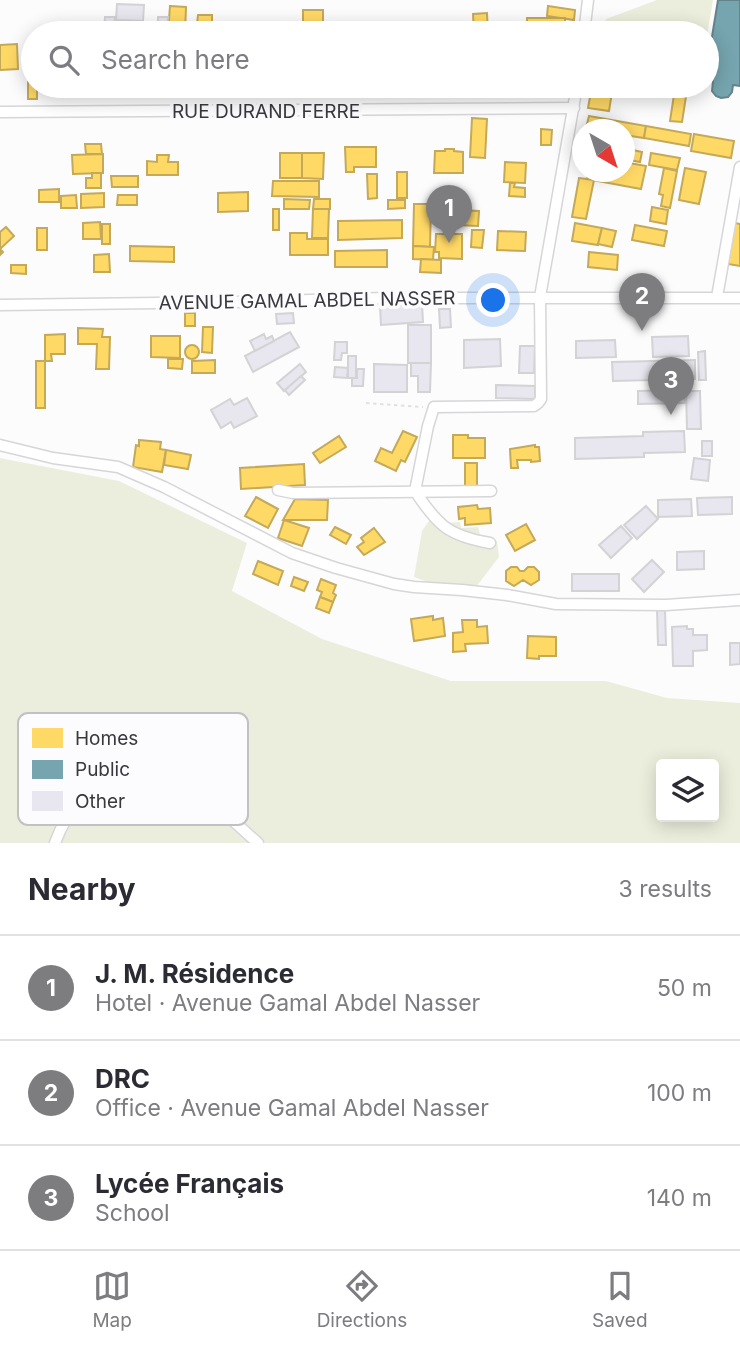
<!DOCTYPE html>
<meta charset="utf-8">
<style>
:root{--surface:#fff;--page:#f2f2f3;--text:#2b2b33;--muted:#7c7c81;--line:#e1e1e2;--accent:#7d7d80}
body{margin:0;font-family:Inter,sans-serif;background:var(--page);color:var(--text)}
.controls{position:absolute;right:21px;bottom:21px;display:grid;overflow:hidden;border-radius:7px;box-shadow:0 4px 18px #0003}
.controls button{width:63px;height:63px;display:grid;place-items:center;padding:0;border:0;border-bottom:2px solid var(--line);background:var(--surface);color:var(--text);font:35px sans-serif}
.compass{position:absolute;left:572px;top:119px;width:63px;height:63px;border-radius:50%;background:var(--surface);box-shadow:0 4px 18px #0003;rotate:141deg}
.you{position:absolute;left:494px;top:301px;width:24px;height:24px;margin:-18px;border:5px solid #fff;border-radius:50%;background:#1a73e8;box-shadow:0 0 0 10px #1a73e833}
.badge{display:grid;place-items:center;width:46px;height:46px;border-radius:50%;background:var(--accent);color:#fff;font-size:23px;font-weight:700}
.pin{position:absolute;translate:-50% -58px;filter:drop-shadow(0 2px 4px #0008)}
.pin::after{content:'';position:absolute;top:37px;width:24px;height:21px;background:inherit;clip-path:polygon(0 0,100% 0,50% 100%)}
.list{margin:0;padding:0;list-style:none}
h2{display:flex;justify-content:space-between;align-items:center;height:91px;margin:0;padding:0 28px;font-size:30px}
h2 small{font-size:23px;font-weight:400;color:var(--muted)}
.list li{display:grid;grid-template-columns:46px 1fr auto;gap:21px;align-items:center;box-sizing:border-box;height:105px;padding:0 28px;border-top:2px solid var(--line)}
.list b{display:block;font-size:26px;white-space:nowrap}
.list p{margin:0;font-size:23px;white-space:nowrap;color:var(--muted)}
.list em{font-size:23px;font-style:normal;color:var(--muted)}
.icon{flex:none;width:38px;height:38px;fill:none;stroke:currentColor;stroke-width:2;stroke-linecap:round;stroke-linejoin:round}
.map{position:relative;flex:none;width:740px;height:843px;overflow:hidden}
.search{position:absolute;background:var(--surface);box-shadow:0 4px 18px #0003;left:21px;right:21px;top:21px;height:77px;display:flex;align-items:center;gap:18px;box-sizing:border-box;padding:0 24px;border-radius:38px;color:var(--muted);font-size:26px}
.sheet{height:406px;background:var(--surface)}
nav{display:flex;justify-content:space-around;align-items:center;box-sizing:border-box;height:98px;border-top:2px solid var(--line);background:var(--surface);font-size:19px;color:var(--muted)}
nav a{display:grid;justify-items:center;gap:4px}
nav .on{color:var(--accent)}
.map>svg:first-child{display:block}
.green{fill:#eceedd;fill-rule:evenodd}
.homes{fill:#ffd966;stroke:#c4a959;stroke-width:2}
.public{fill:#76a5af;stroke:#64848c;stroke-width:2}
.building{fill:#e8e6ee;stroke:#d3d3d5;stroke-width:2}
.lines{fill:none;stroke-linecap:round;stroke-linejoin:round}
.minor-casing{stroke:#d6d6d8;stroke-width:13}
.path{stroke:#e1e1e1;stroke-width:2;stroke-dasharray:3.5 3.5;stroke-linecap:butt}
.minor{stroke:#fff;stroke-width:10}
.labels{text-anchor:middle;stroke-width:7;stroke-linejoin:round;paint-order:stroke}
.street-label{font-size:19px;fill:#39383c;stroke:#fcfbfe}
.key{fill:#fcfbfe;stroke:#c2c0c4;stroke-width:2}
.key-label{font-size:19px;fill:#39383c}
</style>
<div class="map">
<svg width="740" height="843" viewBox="0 0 740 843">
<rect width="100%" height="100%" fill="#fcfcfd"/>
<g class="green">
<polygon points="657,0 713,0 707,36 707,33 604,33 606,19"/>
<path d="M0,458L119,481L247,543L232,591L322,639L451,681H606L667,698L740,703V843H0ZM661,764H714V817H661Z"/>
<polygon points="433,515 445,523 460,522 461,528 478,527 481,538 497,541 499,557 476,587 436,585 414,577 422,531"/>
</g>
<g class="homes">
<polygon points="170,6 186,7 185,33 168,33"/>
<polygon points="548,6 575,10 574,20 547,16"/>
<rect x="303" y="10" width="20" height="16"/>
<polygon points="487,13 488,33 474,33 473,14"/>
<polygon points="198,15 212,15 212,24 197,24"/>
<rect x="527" y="18" width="38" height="11"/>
<polygon points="17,44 18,69 0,70 0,45"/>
<polygon points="28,70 33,70 33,86 37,86 37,99 28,99"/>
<polygon points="165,86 182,86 181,94 165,93"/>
<rect x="285" y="86" width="16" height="8"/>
<polygon points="592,86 613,86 609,111 588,108"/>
<polygon points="675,88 687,90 682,122 670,121"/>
<polygon points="589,116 646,126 644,138 624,135 624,130 596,130 586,128"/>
<polygon points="472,118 487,119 485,158 470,157"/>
<polygon points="646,126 691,134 689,146 644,138"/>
<polygon points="541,129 552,130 551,145 541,145"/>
<polygon points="694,134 734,141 731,158 691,151"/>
<polygon points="85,144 101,144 102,154 86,154"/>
<polygon points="345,147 376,147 376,167 354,167 354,172 346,172"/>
<polygon points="624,148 642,152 640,162 624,159"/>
<polygon points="445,149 454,149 454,151 463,152 463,173 434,173 435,151 445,151"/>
<rect x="280" y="153" width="22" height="25"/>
<polygon points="302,153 324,153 323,179 302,178"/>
<polygon points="651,153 680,158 677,170 649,165"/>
<polygon points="103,154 103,173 73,174 72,155"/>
<polygon points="157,155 169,155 168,162 178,162 178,175 147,175 147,161 157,162"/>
<polygon points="505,162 526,163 525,183 504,182"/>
<polygon points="624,162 646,166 641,189 587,179 589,172 624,172"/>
<polygon points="664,168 677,171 670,208 661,206 663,195 659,194"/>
<polygon points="685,168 706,172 699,204 679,200"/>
<rect x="397" y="172" width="10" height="26"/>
<polygon points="92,173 101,173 101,188 86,188 86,178 92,178"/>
<polygon points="367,174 377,174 377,198 368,199"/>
<polygon points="111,176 138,176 138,187 112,187"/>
<polygon points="579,178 594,180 586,219 572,217"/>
<polygon points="273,181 319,181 319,197 272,196"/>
<polygon points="510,183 515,183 514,187 525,188 525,197 509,196"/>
<polygon points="59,189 59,202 39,202 39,190"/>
<polygon points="248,192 248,211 218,212 218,193"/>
<polygon points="104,193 104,207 81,208 81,194"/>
<polygon points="76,195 77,208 61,208 61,196"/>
<polygon points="118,195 137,195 137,205 117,205"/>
<polygon points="284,199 310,200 309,209 284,209"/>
<polygon points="314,199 330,199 330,209 313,209"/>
<polygon points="388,200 405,200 405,208 388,209"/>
<polygon points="414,204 431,204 430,247 413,246"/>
<polygon points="652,207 668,210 666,224 650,221"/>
<rect x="273" y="209" width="6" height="21"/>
<polygon points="313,209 329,209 328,238 312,238"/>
<polygon points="436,209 479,211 478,226 435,224"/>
<polygon points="402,220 402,238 338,240 338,221"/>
<polygon points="100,222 101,239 83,239 83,223"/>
<polygon points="575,223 602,228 598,245 572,241"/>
<polygon points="735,223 740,224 740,266 728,264"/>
<rect x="102" y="224" width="8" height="20"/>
<polygon points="635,225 667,231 664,246 632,240"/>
<polygon points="6,227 14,236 0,249 3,252 0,255 0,232"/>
<rect x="37" y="228" width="10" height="22"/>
<polygon points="602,228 616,231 612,247 598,244"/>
<polygon points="472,230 484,230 482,248 471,247"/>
<polygon points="498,231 526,232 525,251 497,250"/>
<polygon points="290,233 307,233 307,239 328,239 328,255 290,255"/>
<polygon points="436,234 462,234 462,259 439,258 439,252 435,252"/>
<polygon points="130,246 174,247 174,262 130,261"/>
<polygon points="413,246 434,247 433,260 413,259"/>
<polygon points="387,250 387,267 335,267 335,251"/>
<polygon points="589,252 618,255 617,270 588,267"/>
<polygon points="109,254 110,272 94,272 94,255"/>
<polygon points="421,259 441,260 441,273 420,272"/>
<polygon points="11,265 26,265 26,274 11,273"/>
<rect x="185" y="313" width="10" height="13"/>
<polygon points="203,327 213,327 212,353 202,352"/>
<polygon points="78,328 103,329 102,337 110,337 109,369 96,369 97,344 78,344"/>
<polygon points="65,334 65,354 51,354 52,361 45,361 45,335"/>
<polygon points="151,336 180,336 180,358 151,357"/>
<circle cx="192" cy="352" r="7"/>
<polygon points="168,359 183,359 182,369 168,368"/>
<polygon points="215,360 215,373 192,373 192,361"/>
<rect x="36" y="361" width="9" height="47"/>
<polygon points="403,431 417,437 405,462 401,460 396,471 375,461 381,448 392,453"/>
<polygon points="453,435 468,435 468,438 485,438 485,458 453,458"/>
<polygon points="339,436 346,447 320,463 313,453"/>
<polygon points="139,440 161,442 160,449 166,450 162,472 133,467 136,445 139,446"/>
<polygon points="535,445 535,447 539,447 540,461 531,462 531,460 517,460 518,468 511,468 510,449"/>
<polygon points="166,450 191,455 188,469 164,465"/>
<rect x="465" y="463" width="12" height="23"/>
<polygon points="304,464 305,485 241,489 240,468"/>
<polygon points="256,497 278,509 268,528 245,516"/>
<polygon points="295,499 328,500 327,520 283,520"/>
<polygon points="477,505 478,509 490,508 491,523 465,525 465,518 459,519 458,507"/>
<polygon points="284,520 309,528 302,546 278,538"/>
<polygon points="526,524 535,540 515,551 506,535"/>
<polygon points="335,527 351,535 346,544 330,535"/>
<polygon points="374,528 385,542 364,555 357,547 364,542 361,538"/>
<polygon points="258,561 283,571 278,585 253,574"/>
<polygon points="511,567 517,567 520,571 524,571 528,567 534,567 539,572 539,580 531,585 523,580 514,586 506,581 506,571"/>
<polygon points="294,577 308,582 304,591 291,586"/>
<polygon points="321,579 336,585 333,593 336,595 333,602 320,597 322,592 317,590"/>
<polygon points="320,597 333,602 329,613 316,608"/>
<polygon points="433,616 433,620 443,618 445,636 414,641 411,619"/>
<polygon points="462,620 477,620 477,627 487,626 488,643 465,644 466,651 453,652 453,633 463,632"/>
<polygon points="528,636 556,637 556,656 539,656 539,659 527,658"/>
</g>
<polygon class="public" points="718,0 740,0 740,86 733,85 732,92 728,97 721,98 716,96 712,91 713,81 707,80 707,67"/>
<g class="building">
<polygon points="117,4 144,5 143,21 116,20"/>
<polygon points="105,17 115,17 114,33 104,33"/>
<polygon points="158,17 168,17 167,31 158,30"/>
<polygon points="117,21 140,22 140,33 116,33"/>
<polygon points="142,86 158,86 157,94 141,94"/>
<polygon points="422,303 423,322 381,325 380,306"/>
<polygon points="439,309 450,309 451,327 440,328"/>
<polygon points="293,313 294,323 277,324 276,314"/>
<rect x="408" y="325" width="23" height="38"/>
<polygon points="290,332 299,347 253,372 245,356"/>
<polygon points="264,334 266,339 272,336 274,341 255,351 250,341"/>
<polygon points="688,336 689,356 653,357 652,337"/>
<polygon points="500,339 501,366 464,368 464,340"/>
<polygon points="615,340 616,357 576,358 576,341"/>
<polygon points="335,342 347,342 347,353 342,353 341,360 334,360"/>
<polygon points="520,346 535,346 534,373 519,373"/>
<polygon points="705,351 706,380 699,380 698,352"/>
<rect x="348" y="356" width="8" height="22"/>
<polygon points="695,360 695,379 613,381 612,362"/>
<polygon points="411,363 431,363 430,392 418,392 418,376 411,376"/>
<polygon points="300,364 306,372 284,391 277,383"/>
<polygon points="374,364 407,365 407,392 374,392"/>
<polygon points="335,367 348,368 347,378 334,377"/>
<polygon points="357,369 364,369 363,386 352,386 352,378 357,378"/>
<polygon points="301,376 305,380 289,395 285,390"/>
<polygon points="496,385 535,386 535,399 496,398"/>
<polygon points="684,390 685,403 638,404 638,391"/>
<polygon points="686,391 700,391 701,429 687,429"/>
<polygon points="247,398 257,416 234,428 231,422 221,428 211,410 230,399 234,405"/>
<polygon points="684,431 685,452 644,453 644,457 575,459 575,438 643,436 643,432"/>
<rect x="702" y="441" width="10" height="15"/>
<polygon points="694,458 710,460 708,481 691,479"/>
<polygon points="732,497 732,514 698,515 697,498"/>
<polygon points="691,499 692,516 658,517 658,500"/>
<polygon points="646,506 658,519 637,539 624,525"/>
<polygon points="621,526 632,538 611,558 599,545"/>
<polygon points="704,551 704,569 677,570 677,552"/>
<polygon points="652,560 664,572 644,592 632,579"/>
<rect x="572" y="574" width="47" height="17"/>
<polygon points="657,609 665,609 666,645 658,645"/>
<polygon points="687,626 687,629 693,629 693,635 707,635 707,650 693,651 693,666 673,666 672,627"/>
<polygon points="730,643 740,643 740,664 730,665"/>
</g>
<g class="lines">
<defs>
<g id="minor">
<polyline points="584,33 588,0"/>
<polyline points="0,112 574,108"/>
<polyline points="717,297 740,167"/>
<polyline points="0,305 236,302 387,298 740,298"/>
<polyline points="0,445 53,458 118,467 164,487 292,553 336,568 394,584 414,587 462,590 507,595 556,604 666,605 740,600"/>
<polyline points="278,490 293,493 491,491"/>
<path d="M490,543C449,536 438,526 415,491L428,426L434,407L534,406L538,403L541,399L540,297L577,86"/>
<path d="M55,843C65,815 91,776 125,777C145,777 202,801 221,812C234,820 246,833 258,843"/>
</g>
</defs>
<use href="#minor" class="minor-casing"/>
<polyline class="path" points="366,403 423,407"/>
<use href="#minor" class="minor"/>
</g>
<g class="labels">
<g class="street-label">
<text x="266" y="118">RUE DURAND FERRE</text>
<text transform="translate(307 300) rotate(-1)" y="7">AVENUE GAMAL ABDEL NASSER</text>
</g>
</g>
<rect x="18" y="713" width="230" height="112" rx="10" class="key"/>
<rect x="32" y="728" width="31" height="20" fill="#ffd966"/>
<rect x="32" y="760" width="31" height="19" fill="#76a5af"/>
<rect x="32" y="791" width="31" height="20" fill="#e8e6ee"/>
<g class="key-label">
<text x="75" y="745">Homes</text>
<text x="75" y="776">Public</text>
<text x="75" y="808">Other</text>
</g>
</svg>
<div class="controls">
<button><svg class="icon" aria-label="layers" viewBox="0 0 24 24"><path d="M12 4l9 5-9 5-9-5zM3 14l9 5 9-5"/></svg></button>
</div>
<svg class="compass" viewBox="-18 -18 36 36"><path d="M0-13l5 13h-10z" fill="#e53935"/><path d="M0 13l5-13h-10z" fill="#7c7c81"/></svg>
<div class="you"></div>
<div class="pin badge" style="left:449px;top:243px">1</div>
<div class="pin badge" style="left:642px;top:331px">2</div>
<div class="pin badge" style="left:671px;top:415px">3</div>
<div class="search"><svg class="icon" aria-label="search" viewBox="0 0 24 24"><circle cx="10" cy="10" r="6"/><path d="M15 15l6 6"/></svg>Search here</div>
</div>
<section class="sheet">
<h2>Nearby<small>3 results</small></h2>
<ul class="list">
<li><span class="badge">1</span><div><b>J. M. Résidence</b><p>Hotel · Avenue Gamal Abdel Nasser</p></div><em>50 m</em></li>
<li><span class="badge">2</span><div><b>DRC</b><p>Office · Avenue Gamal Abdel Nasser</p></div><em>100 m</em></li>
<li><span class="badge">3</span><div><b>Lycée Français</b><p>School</p></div><em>140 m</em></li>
</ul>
</section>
<nav>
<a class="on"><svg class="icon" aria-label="map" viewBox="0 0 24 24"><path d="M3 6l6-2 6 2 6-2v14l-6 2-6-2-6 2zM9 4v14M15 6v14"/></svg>Map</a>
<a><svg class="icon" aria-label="directions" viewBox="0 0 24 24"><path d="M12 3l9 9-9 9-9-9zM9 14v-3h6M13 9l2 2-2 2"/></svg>Directions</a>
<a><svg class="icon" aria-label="saved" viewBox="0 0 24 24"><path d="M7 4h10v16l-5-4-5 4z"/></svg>Saved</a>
</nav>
